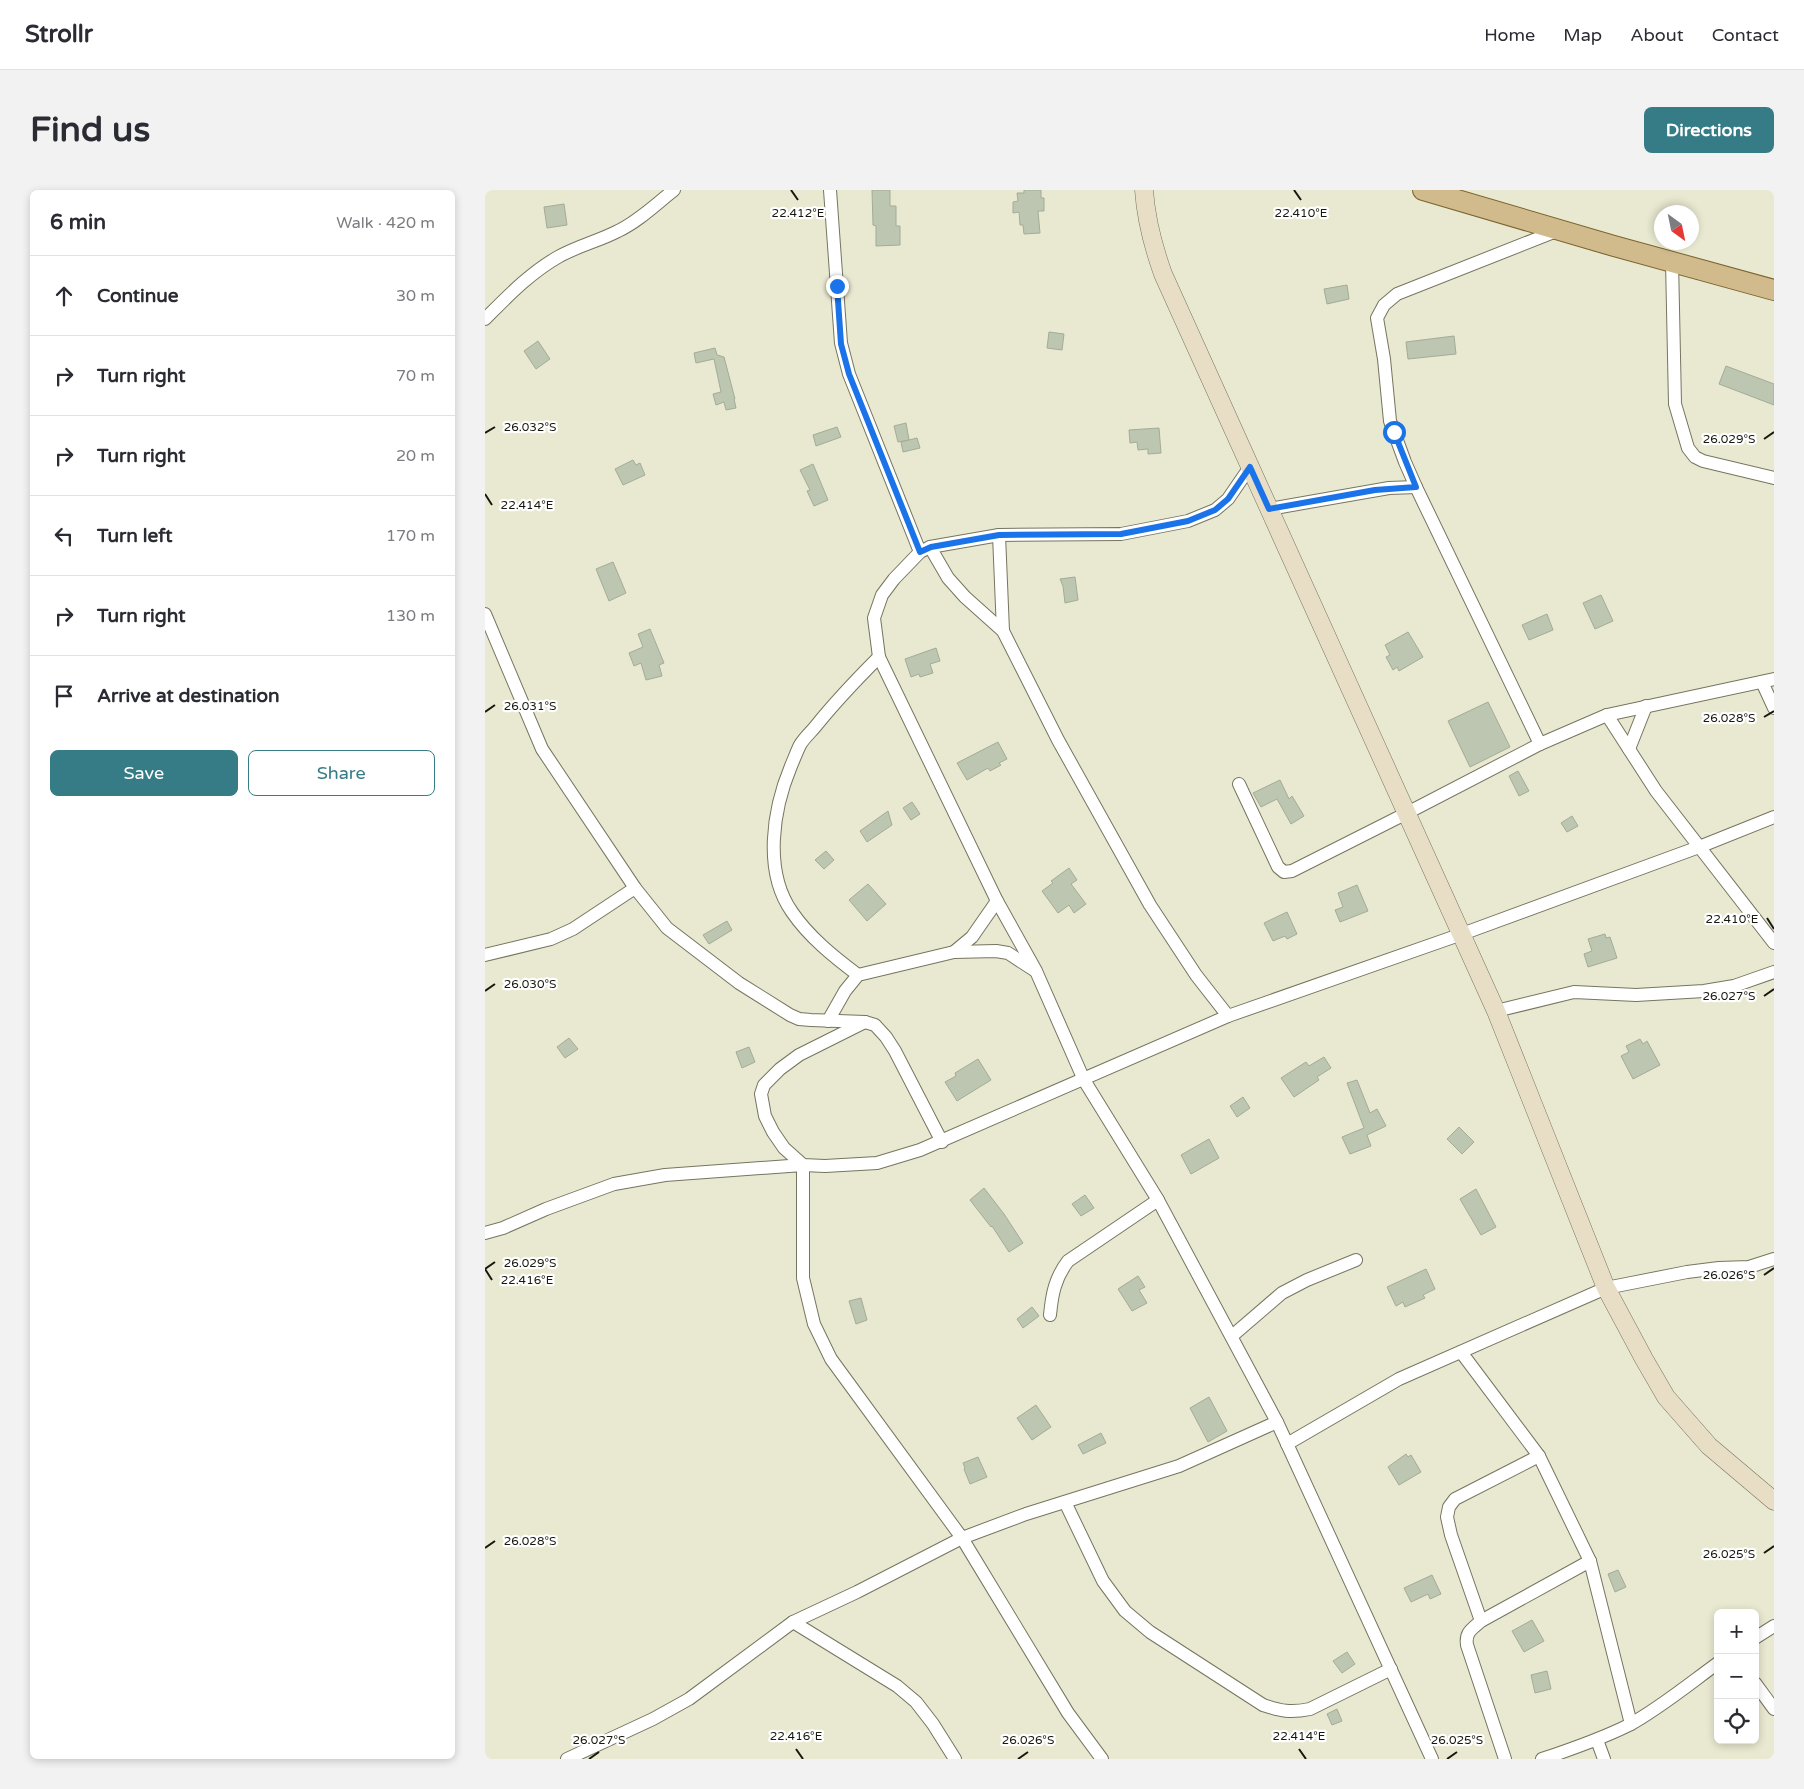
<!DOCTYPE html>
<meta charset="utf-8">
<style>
:root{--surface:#fff;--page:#f2f2f3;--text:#2b2b33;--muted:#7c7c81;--line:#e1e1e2;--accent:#357c86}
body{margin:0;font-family:"Varela Round",sans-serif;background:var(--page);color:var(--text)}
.controls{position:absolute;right:15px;bottom:15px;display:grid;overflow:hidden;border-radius:8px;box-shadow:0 2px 8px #0003}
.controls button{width:45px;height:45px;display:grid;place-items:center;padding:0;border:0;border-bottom:1px solid var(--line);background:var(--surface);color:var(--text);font:25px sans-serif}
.compass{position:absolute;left:1169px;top:15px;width:45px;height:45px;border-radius:50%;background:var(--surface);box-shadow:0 2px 8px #0003;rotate:147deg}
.stop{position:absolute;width:15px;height:15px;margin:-11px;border:4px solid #1a73e8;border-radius:50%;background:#fff}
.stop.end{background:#1a73e8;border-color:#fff;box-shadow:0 1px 5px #0008}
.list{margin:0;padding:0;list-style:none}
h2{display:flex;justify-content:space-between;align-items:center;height:65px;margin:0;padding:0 20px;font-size:21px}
h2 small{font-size:16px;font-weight:400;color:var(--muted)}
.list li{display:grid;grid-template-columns:32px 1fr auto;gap:15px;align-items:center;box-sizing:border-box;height:80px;padding:0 20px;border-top:1px solid var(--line)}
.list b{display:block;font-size:19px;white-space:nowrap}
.list em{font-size:16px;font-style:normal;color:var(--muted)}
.actions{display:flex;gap:10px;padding:15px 20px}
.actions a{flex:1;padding:11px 0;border:1px solid var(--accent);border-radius:8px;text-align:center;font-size:18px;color:var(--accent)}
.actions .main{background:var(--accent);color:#fff}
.icon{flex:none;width:28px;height:28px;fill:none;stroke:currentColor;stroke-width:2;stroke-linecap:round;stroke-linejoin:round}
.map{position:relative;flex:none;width:1289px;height:1569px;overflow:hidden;border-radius:8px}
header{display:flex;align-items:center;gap:30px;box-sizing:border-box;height:70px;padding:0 25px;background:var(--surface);border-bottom:1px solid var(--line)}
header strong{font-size:24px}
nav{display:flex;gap:28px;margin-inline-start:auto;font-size:18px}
.intro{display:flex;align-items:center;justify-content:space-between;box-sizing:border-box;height:120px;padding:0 30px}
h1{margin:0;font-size:35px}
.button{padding:12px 22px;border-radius:8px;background:var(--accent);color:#fff;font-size:18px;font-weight:700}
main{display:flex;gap:30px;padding:0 30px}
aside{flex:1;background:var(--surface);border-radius:8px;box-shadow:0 2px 8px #0003}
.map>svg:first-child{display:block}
.building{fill:#bdc6b1;stroke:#a3ac97}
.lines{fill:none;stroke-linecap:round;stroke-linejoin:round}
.street-casing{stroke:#767560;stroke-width:14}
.secondary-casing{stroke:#767560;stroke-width:19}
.primary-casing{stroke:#7c642e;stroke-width:22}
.street{stroke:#fff;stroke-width:12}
.secondary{stroke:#e8ddc5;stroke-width:18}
.primary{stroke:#d1bb8c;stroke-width:20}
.route{stroke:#1a73e8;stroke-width:6}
.ticks{fill:none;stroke:#17170e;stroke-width:2}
.ticks-label{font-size:12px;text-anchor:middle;fill:#17170e;stroke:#fff;stroke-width:4.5;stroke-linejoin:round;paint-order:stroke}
</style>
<header>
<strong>Strollr</strong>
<nav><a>Home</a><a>Map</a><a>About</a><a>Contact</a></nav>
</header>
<div class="intro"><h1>Find us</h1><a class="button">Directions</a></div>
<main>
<aside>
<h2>6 min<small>Walk · 420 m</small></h2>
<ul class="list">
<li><svg class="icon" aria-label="ahead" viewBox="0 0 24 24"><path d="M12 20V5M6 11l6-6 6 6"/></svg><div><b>Continue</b></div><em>30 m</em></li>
<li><svg class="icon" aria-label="right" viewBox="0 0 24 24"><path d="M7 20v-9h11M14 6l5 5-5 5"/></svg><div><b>Turn right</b></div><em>70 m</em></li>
<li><svg class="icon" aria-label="right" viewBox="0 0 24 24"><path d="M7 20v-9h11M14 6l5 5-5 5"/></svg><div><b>Turn right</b></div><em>20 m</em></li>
<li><svg class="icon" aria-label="left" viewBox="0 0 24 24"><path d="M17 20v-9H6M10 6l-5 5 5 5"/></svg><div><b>Turn left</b></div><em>170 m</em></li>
<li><svg class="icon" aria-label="right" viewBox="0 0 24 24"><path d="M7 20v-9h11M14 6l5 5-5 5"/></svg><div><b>Turn right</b></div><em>130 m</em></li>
<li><svg class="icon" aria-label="arrive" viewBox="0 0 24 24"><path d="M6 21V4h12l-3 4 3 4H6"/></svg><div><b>Arrive at destination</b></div></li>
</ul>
<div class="actions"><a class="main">Save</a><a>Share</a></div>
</aside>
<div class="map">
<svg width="1289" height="1569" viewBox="0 0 1289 1569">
<rect width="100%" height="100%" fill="#e9e8d0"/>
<g class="building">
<polygon points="387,0 405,0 405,16 411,16 411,36 415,36 415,55 391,56 391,36 388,35"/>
<polygon points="539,0 556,0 556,8 559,8 559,21 553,21 555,43 539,44 538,35 535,35 534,22 528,23 528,12 533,11 532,3 539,3"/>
<polygon points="79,14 82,35 62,38 59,17"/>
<polygon points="862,95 864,109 842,114 839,99"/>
<polygon points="564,142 579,144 577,160 562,158"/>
<polygon points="969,146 971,164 923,169 921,152"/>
<polygon points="53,151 65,169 51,179 39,161"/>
<polygon points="230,158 232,165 239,167 250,209 249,209 251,218 241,220 239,212 231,215 228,204 236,202 229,169 211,173 209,163"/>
<polygon points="1241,176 1289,194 1289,215 1234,194"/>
<polygon points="421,233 424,250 413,252 409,236"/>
<polygon points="352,237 356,247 331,256 328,245"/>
<polygon points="674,238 676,263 663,264 663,259 653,260 652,252 645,253 644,240"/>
<polygon points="432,248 435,258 418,262 416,252"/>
<polygon points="148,270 151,275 155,273 160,285 138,295 130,279"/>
<polygon points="328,274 343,310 329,316 322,301 325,300 315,280"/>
<polygon points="128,372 141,403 124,411 111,379"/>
<polygon points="590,387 593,410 580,413 578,396 575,389"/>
<polygon points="1116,405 1128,431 1110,439 1098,413"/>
<polygon points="1062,424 1068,440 1044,450 1037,435"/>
<polygon points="165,439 179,473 174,475 177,486 161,490 156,473 149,476 144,463 158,457 153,444"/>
<polygon points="923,442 938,467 914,481 912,477 908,480 901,467 905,465 900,455"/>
<polygon points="451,458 455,471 445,474 448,483 435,487 434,484 426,487 420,469"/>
<polygon points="1003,512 1025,557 985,577 963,531"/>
<polygon points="513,552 522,569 514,573 516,575 505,581 503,578 482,590 472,573"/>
<polygon points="1033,581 1044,601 1034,606 1024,586"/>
<polygon points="795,590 804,609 807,606 819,626 806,634 792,609 776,617 768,603"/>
<polygon points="427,612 435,624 426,630 418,618"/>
<polygon points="403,621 407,635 382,652 375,641"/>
<polygon points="1087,626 1093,636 1082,642 1076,633"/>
<polygon points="341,661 349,670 339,679 330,670"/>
<polygon points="584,678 592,690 586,694 601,714 589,723 584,715 573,723 557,701 568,693 566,691"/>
<polygon points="383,694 401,714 382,731 364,710"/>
<polygon points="872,695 883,721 855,732 850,720 858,717 853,703"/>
<polygon points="802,722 812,744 802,749 800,746 788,751 779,733"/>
<polygon points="242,731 247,740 224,754 218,745"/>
<polygon points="1120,744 1121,748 1125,747 1132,768 1103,777 1099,764 1107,761 1103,749"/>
<polygon points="84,848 93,859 80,868 72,857"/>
<polygon points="1155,849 1158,854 1162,851 1175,875 1148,889 1136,866 1144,862 1141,856"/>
<polygon points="264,857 270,872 257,878 251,862"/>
<polygon points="839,867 846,878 832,887 834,890 809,907 796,888 821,872 824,876"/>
<polygon points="493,869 506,890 472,911 460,892 471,886 470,883"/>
<polygon points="872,890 885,923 892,919 901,936 882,945 886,956 865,964 857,947 879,938 862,893"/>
<polygon points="758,907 765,918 752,927 745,916"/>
<polygon points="974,937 989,952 977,964 962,949"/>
<polygon points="724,949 734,968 706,984 696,965"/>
<polygon points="499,998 519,1024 538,1053 524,1062 507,1036 506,1037 485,1010"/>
<polygon points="991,999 1011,1037 996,1045 975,1009"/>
<polygon points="600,1005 609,1018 596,1026 587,1014"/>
<polygon points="941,1079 950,1099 938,1105 940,1108 920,1117 918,1112 911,1116 902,1097"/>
<polygon points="653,1086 660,1097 654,1100 662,1113 647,1121 633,1099"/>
<polygon points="376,1108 382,1130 371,1134 364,1111"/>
<polygon points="547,1117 554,1126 538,1138 532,1129"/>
<polygon points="724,1207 742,1241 723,1252 705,1218"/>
<polygon points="551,1215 566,1237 547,1250 532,1228"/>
<polygon points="616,1243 621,1253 598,1264 593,1255"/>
<polygon points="921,1264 923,1267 926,1265 936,1282 914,1295 903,1277"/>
<polygon points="493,1267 502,1287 485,1294 479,1279 480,1278 478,1273"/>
<polygon points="1133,1380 1141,1397 1130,1402 1123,1384"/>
<polygon points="947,1385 956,1404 945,1409 943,1404 926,1412 919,1398"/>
<polygon points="1047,1430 1059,1451 1039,1462 1027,1441"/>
<polygon points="862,1462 870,1474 857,1483 848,1471"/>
<polygon points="1062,1481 1066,1499 1050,1503 1046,1485"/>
<polygon points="852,1519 857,1531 847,1535 842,1524"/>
</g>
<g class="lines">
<defs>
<g id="street">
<polyline points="345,0 356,153 364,184 435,362"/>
<polyline points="1074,40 912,104 899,115 892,128 899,169 905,231 920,272 931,297 1055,554 1122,525 1289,489"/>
<polyline points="1187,71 1190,214 1203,258 1210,267 1218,271 1289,288"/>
<path d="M0,129C23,106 45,83 73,67C92,56 114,51 133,41C154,31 171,14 189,0"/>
<polyline points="765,277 743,309 730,320 703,331 636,344 514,345 445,357 435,362 409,389 397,405 389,428 394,467 512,711 551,781 599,890 673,1010 792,1232 947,1569"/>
<polyline points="784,319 904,298 931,297"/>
<polyline points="514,345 518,441"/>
<polyline points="445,357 463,388 480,407 518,441 573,550 665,715 711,785 743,826"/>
<polyline points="0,424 57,559 150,698 182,738 254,793 305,825 314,829 326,830 380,832 390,835 401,847 410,861 457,952"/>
<polyline points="1277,492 1289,518"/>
<polyline points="1122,525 1171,601 1289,753"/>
<polyline points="1144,559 1161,516"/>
<polyline points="754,594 793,677 799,682 807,681 922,623 1055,554"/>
<polyline points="469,762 511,761 523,763 549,780"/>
<polyline points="0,765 66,749 88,739 150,698"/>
<path d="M373,785C349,767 324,747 307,722C278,681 288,619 306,576C309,569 312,561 315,555C319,548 325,543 330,537C350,512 372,489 394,467"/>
<polyline points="1011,821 1089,802 1151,805 1219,801 1249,796 1289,782"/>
<polyline points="343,831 360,801 373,785 469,762 487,747 512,711"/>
<polyline points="380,832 314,865 295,879 279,895 276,904 280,926 288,942 299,958 318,975 340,976 392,973 435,960 743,826 977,744 1214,657 1289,627"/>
<polyline points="0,1043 18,1038 61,1019 129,994 180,985 318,975 318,1088 329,1134 346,1169 477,1348 583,1523 617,1569"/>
<path d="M565,1125C567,1104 570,1088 583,1071L673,1010"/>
<polyline points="747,1146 797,1103 822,1090 871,1070"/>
<polyline points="976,1162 1054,1266 1105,1371 1146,1534"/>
<polyline points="802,1254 914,1189 1121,1098 1202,1082 1234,1078 1264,1077 1289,1069"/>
<path d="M580,1312L618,1391L640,1421L665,1442L778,1515C796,1521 805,1523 825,1519L906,1479"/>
<polyline points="996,1431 966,1345 962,1327 964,1317 970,1309 1054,1266"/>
<polyline points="308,1432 412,1496 431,1512 448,1534 470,1569"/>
<polyline points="1270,1448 1289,1436"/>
<polyline points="1270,1493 1289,1519"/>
<polyline points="1112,1550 1119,1569"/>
<polyline points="82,1569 168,1529 204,1509 308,1432 372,1402 477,1348 541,1324 694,1276 792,1232"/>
<path d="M1020,1569L982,1455C980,1442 987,1439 996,1431L1105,1371"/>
<path d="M1057,1569C1087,1559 1116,1549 1144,1535C1175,1518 1204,1494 1233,1473"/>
</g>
<path id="secondary" d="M659,0C661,30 668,56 678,84L1011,821L1121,1098L1159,1169L1181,1207L1224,1256L1289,1311"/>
<polyline id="primary" points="938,0 1129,56 1289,100"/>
</defs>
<use href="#street" class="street-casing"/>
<use href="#secondary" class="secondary-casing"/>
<use href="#primary" class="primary-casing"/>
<use href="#street" class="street"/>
<use href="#secondary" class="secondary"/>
<use href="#primary" class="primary"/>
</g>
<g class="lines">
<polyline class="route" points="352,96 356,154 364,184 435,362 446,357 514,345 636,344 703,331 730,320 743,309 765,277 784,319 890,300 931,297 909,242"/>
</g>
<path class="ticks" d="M306,0L313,10M809,0L816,10M0,243L10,237M1279,249L1289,242M0,304L7,315M0,522L10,515M1279,527L1289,521M1282,728L1289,739M0,801L10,794M1279,806L1289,799M0,1079L7,1090M0,1079L10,1072M1279,1085L1289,1078M0,1358L10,1351M1279,1363L1289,1356M311,1559L318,1569M814,1559L821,1569M104,1569L114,1562M533,1569L543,1562M962,1569L972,1562"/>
<g class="ticks-label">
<text x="816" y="27">22.410°E</text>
<text x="313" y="27">22.412°E</text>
<text x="45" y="241">26.032°S</text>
<text x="1244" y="253">26.029°S</text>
<text x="42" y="319">22.414°E</text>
<text x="45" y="520">26.031°S</text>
<text x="1244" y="532">26.028°S</text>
<text x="1247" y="733">22.410°E</text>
<text x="45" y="798">26.030°S</text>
<text x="1244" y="810">26.027°S</text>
<text x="45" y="1077">26.029°S</text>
<text x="1244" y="1089">26.026°S</text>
<text x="42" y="1094">22.416°E</text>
<text x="45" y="1355">26.028°S</text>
<text x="1244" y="1368">26.025°S</text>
<text x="311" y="1550">22.416°E</text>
<text x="814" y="1550">22.414°E</text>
<text x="114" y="1554">26.027°S</text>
<text x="543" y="1554">26.026°S</text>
<text x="972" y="1554">26.025°S</text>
</g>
</svg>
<div class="controls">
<button>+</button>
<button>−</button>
<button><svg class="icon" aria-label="locate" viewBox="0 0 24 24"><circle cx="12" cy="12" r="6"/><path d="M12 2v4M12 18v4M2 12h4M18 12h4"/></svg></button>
</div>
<svg class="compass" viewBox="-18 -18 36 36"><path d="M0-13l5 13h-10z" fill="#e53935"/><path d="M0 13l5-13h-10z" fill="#7c7c81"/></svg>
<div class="stop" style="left:909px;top:242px"></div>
<div class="stop end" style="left:352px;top:96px"></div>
</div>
</main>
